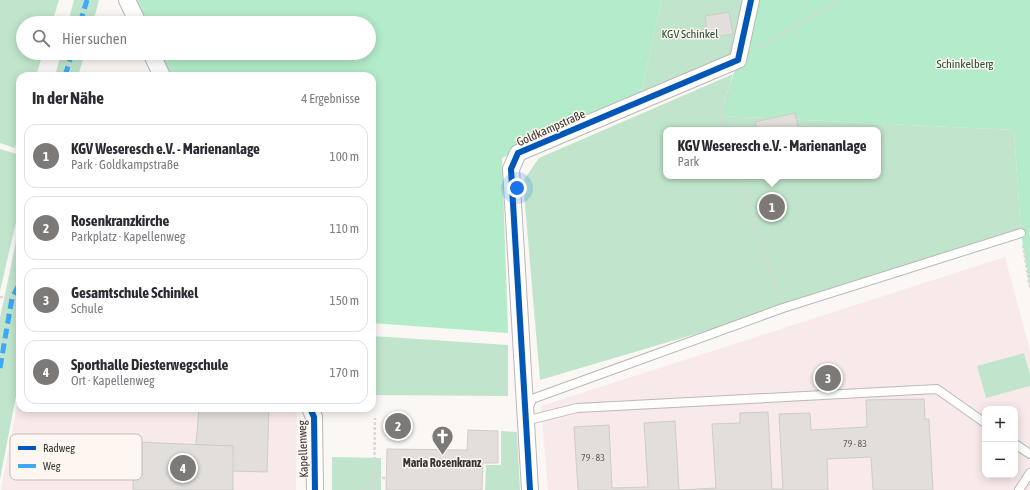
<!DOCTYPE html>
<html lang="de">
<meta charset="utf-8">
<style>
:root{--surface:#fff;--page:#f2f2f3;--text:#2b2b33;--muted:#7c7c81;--line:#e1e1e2;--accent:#7c7977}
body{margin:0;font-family:"Asap Condensed",sans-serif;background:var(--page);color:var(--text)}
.controls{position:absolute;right:12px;bottom:12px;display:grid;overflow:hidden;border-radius:8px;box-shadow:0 2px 10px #0003}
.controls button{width:36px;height:36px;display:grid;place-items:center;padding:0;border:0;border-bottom:1px solid var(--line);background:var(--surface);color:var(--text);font:20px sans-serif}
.you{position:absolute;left:517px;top:188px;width:14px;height:14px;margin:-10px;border:3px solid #fff;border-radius:50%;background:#1a73e8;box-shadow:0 0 0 6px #1a73e833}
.badge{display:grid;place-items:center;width:26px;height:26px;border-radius:50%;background:var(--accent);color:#fff;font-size:13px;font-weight:700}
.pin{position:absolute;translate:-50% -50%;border:2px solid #fff;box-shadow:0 1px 4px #0006}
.popup{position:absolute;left:663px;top:127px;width:218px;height:52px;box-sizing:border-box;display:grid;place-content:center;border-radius:8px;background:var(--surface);filter:drop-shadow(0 1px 3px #0005);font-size:13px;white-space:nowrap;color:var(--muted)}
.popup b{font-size:15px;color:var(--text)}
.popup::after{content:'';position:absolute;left:50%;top:100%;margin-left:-8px;border:8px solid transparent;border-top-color:var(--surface)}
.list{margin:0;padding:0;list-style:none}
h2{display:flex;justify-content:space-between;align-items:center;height:52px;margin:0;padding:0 16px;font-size:17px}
h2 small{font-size:13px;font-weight:400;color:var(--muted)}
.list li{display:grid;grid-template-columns:26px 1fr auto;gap:12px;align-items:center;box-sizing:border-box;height:64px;margin:0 8px 8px;padding:0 8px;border:1px solid var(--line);border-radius:12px}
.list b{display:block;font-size:15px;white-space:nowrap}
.list p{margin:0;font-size:13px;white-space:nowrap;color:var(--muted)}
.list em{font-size:13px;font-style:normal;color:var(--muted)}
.icon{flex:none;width:22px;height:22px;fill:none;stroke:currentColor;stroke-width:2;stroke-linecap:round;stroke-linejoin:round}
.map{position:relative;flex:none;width:1030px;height:490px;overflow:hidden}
.search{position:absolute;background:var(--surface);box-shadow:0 2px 10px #0003;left:16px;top:16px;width:360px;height:44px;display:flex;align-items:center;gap:10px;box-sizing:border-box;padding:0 14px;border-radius:22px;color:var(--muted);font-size:15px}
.panel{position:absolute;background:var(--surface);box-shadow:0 2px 10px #0003;left:16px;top:72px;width:360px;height:340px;border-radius:12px}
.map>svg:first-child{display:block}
.education{fill:#f8eaea;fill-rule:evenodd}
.green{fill:#c0e5cc;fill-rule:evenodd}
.forest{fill:#b4ebca}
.building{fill:#e1dedb;stroke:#cfccc9}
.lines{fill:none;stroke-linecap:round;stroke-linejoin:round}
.lane-casing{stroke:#bbb8b6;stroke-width:10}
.street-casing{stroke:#bbb8b6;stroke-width:18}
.path{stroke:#d9d7d7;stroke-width:2.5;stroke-dasharray:3 2;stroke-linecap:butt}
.lane{stroke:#fefefd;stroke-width:8}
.street{stroke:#fefefd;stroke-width:16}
.quiet{stroke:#3fa9f5;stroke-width:5;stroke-dasharray:10 5;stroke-linecap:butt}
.cycleway-casing{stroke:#fef6f0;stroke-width:8}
.cycleway{stroke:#0057b8;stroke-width:6}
.labels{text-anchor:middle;stroke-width:3;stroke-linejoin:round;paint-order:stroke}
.number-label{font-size:10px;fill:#64615f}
.park-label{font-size:12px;fill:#244e36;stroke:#fef6f0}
.street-label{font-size:12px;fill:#383533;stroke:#fef6f0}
.poi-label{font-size:12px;font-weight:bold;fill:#383533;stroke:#fef6f0}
.key{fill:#fef6f0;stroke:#c3bcb7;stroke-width:1}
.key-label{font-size:11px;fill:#383533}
</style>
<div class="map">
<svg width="1030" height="490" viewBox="0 0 1030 490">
<rect width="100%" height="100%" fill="#faf7f4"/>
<g class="education">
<path d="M1005,257L1030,351V490H548L541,406ZM985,409H1015V475H985Z"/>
<polygon points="20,390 20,408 294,408 297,414 296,490 1,490"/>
</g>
<g class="green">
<polygon points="0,0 59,0 52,23 23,23 23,53 43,53 36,76 20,76 20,130 15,148 0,143"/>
<polygon points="74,0 99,0 93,23 68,23"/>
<polygon points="662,0 744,0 732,54 641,92"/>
<polygon points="61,53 85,53 78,76 55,76"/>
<path d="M733,74L720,116L1014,130L1021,233L783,308L540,380L523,181L539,158ZM666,130H878V176H666Z"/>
<polygon points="0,149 20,155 20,205 0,291"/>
<polygon points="20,223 20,375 0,479 0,318"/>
<polygon points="372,336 508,345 508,396 372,395"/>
<polygon points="1024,353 1030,375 1030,386 986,398 977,366"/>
<polygon points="501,431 517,432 520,490 485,490 486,465 501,465"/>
<polygon points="332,457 381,458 381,490 332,490"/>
</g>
<g class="forest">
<polygon points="130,0 662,0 641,92 502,158 508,333 372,323 372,76 168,76 156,53 369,53 369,23 141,23"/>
<polygon points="752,0 1030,0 1030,288 1021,233 1014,130 720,116 738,60"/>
</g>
<g class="building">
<polygon points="729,12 733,34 708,38 705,16"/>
<polygon points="795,113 799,130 757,130 755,122"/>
<polygon points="924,399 925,419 929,419 933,490 873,490 871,457 827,459 828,490 679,490 716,488 712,424 740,423 740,413 768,412 772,489 783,489 779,414 810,413 811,430 867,427 866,400"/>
<polygon points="199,408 269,408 267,472 232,471 233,446 196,445"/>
<polygon points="675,421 679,490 578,490 574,427 609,425 612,488 648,487 644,423"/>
<polygon points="468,430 498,431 498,463 483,463 482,490 386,490 387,449 467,450"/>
<polygon points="134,442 233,446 233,490 133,490"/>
</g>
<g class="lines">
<defs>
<g id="lane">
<polyline points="529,407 532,399 783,308 1021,233"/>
<polyline points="525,421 577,408 937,389 985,423"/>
<polyline points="1015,444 1030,454"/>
<polyline points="1019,490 1030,473"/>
</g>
<g id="street">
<polyline points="127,0 138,23"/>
<polyline points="151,53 162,76"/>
<polyline points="310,408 314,417 315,490"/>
<polyline points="530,490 511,169 518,153 738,60 751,0"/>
</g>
</defs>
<use href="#lane" class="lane-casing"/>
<use href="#street" class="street-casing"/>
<g class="path">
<polyline points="758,48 840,0"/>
<polyline points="724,130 720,116 731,81"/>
<polyline points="739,176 779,296"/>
<polyline points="1023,245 1030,288"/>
<polyline points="0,297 12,298"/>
<polyline points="362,490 374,478 386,478"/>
<polyline points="374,490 375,418"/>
</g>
<use href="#lane" class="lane"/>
<use href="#street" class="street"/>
<g class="quiet">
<polyline points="80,23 87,0"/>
<polyline points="65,76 72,53"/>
<polyline points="0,368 12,298 20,283"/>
</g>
<defs>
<g id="cycleway">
<polyline points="310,408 314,417 315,490"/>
<polyline points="530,490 511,169 518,153 738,60 751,0"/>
</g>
</defs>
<use href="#cycleway" class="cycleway-casing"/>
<use href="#cycleway" class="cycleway"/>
</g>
<defs>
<symbol id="church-pin" viewBox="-11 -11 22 30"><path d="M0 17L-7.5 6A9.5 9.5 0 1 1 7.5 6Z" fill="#7c7977" stroke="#fef6f0"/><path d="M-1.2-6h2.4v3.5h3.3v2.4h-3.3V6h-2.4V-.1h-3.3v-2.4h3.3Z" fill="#fff"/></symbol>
</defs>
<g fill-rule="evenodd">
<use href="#church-pin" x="430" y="424" width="25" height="34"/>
</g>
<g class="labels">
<g class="number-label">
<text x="855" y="447">79 - 83</text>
<text x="593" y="461">79 - 83</text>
</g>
<g class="park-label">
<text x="690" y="38">KGV Schinkel</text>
<text x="965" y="68">Schinkelberg</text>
</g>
<g class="street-label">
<text transform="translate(551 128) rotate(-24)" y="4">Goldkampstraße</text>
<text transform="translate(303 449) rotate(-92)" y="4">Kapellenweg</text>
</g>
<g class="poi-label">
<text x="442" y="467">Maria Rosenkranz</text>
</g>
</g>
<rect x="10" y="434" width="132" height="46" rx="6" class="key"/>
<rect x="18" y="446" width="18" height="4" fill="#0057b8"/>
<rect x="18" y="464" width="18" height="4" fill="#3fa9f5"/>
<g class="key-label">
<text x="43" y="452">Radweg</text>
<text x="43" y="470">Weg</text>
</g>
</svg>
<div class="controls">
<button>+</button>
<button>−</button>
</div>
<div class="you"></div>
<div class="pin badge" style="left:772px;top:207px">1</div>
<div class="popup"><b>KGV Weseresch e.V. - Marienanlage</b>Park</div>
<div class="pin badge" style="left:398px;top:426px">2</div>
<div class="pin badge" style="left:828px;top:378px">3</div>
<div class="pin badge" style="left:183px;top:468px">4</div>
<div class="search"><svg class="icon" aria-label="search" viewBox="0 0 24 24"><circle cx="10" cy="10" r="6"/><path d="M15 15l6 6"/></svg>Hier suchen</div>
<section class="panel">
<h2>In der Nähe<small>4 Ergebnisse</small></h2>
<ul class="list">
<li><span class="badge">1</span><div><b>KGV Weseresch e.V. - Marienanlage</b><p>Park · Goldkampstraße</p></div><em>100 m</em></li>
<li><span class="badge">2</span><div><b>Rosenkranzkirche</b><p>Parkplatz · Kapellenweg</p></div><em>110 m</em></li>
<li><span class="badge">3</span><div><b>Gesamtschule Schinkel</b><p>Schule</p></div><em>150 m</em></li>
<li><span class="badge">4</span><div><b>Sporthalle Diesterwegschule</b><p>Ort · Kapellenweg</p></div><em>170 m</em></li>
</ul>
</section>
</div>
